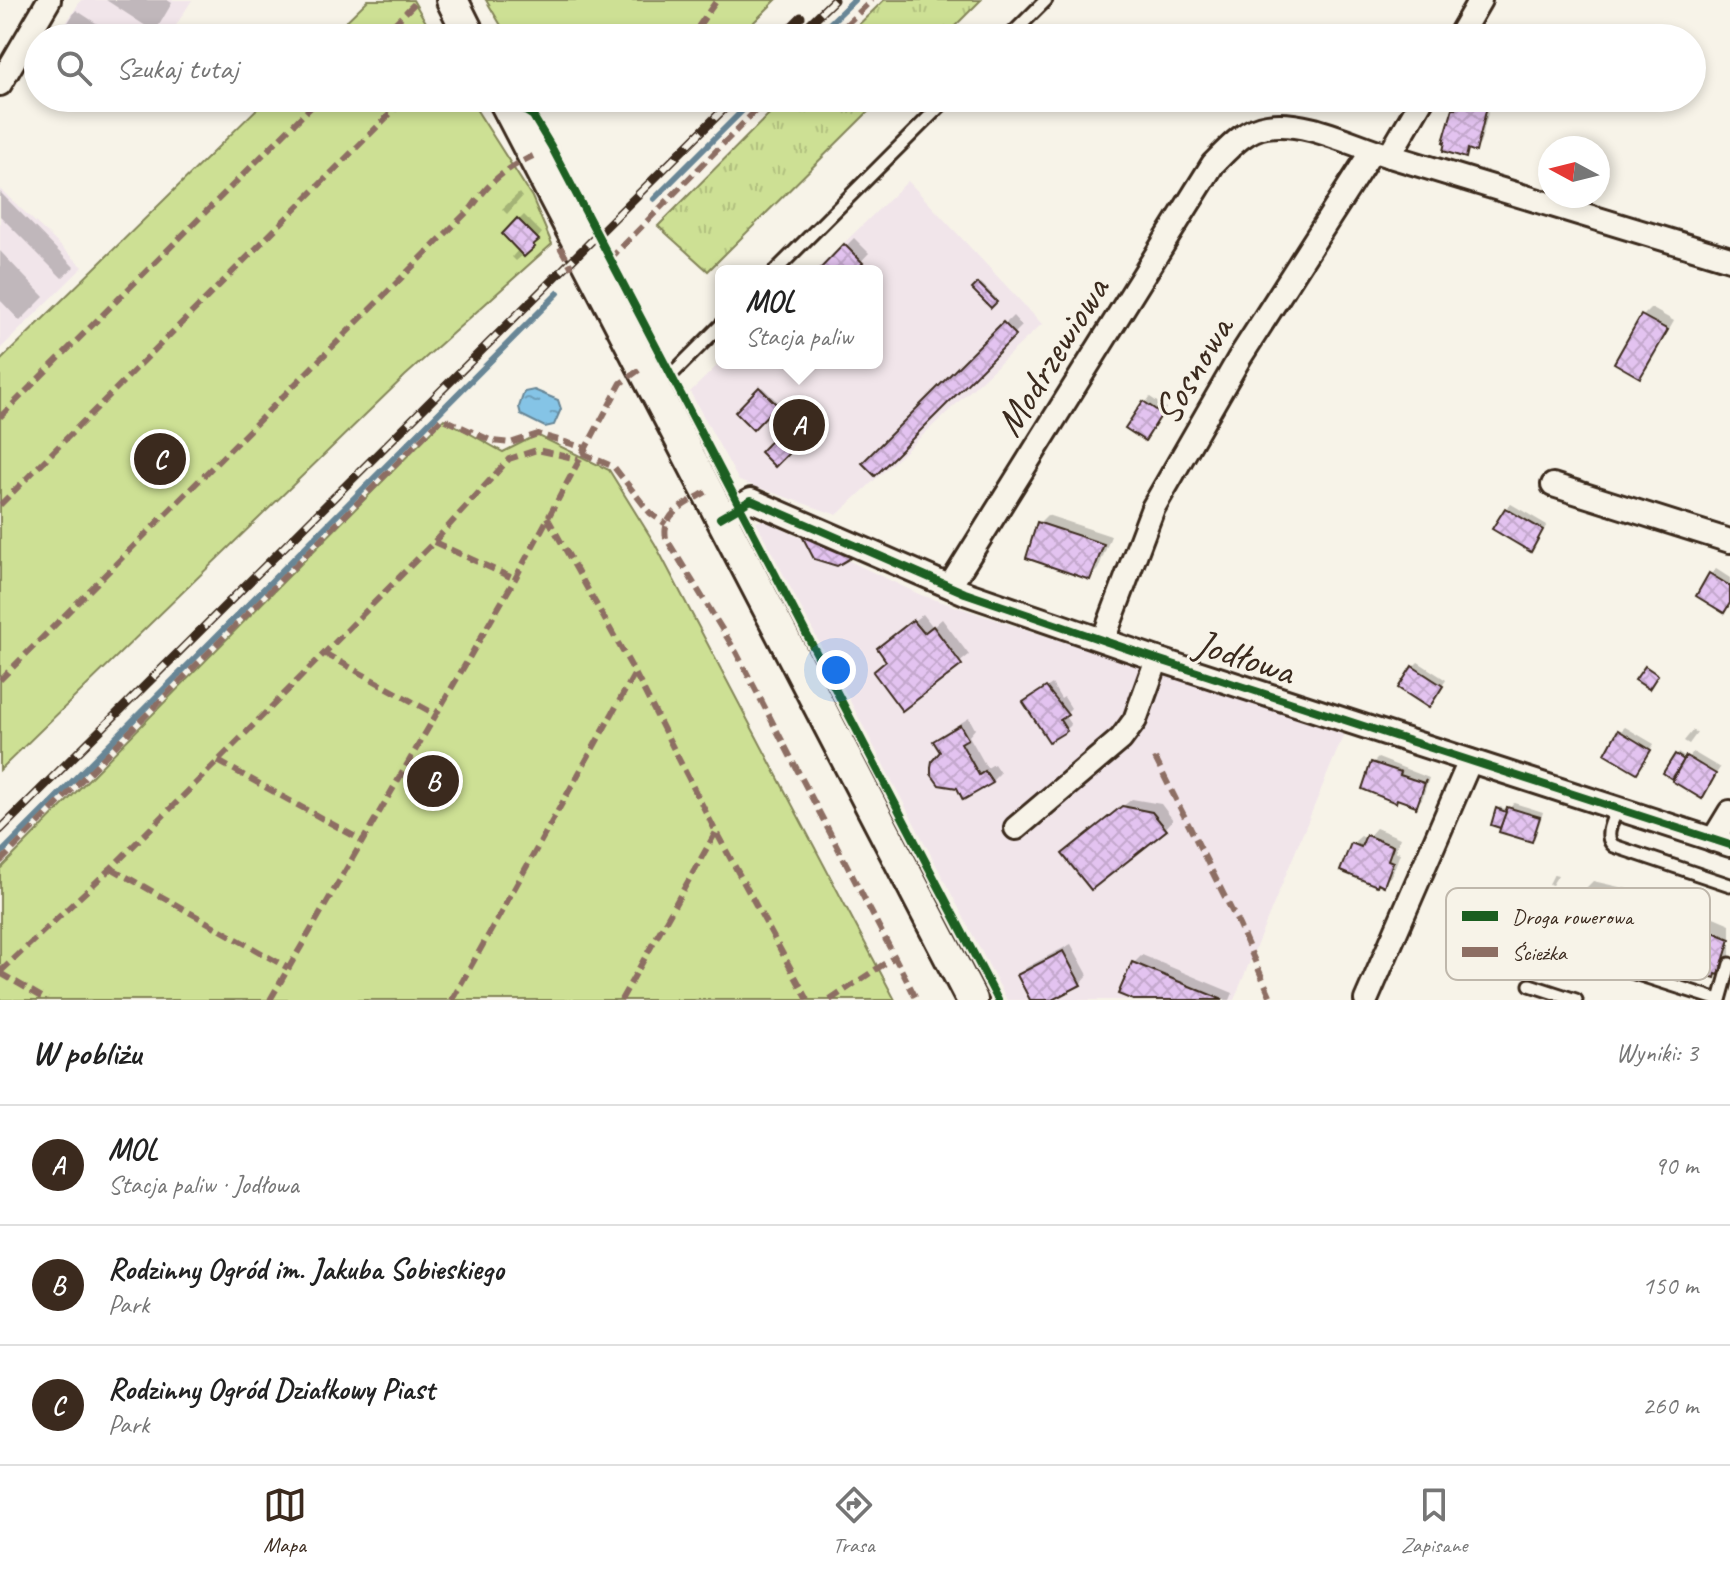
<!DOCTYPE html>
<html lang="pl">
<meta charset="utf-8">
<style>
:root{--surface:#fff;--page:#f6f6f6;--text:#222;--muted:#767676;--line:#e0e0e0;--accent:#3b2a1e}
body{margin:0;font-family:Caveat,sans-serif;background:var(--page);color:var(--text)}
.compass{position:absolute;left:1538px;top:136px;width:72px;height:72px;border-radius:50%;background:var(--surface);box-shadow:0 4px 12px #0003;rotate:277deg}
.you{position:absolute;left:836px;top:670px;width:28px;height:28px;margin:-20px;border:6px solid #fff;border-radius:50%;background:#1a73e8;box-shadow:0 0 0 12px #1a73e833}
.badge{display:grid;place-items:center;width:52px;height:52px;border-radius:50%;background:var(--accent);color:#fff;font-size:26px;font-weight:700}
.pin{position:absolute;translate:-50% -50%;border:4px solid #fff;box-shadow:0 2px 8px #0006}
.popup{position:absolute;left:715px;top:265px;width:168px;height:104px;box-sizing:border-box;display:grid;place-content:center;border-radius:12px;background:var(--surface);filter:drop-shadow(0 2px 6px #0005);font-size:26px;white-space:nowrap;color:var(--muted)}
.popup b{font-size:30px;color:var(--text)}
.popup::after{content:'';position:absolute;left:50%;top:100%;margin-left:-16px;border:16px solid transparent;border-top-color:var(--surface)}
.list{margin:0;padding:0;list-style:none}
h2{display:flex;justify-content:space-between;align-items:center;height:104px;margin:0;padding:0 32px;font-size:34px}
h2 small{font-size:26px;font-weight:400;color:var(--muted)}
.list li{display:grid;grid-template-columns:52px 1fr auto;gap:24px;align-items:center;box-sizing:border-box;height:120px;padding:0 32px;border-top:2px solid var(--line)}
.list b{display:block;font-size:30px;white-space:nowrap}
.list p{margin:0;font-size:26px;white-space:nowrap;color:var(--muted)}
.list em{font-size:26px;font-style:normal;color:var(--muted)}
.icon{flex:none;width:44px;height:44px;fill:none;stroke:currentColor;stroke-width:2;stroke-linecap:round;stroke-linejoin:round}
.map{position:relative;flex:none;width:1730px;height:1000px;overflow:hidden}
.search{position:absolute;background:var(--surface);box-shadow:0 4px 12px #0003;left:24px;right:24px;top:24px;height:88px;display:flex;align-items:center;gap:20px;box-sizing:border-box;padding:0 28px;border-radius:44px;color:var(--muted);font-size:30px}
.sheet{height:464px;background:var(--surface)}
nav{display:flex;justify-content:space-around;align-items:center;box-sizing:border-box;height:112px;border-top:2px solid var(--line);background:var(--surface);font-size:22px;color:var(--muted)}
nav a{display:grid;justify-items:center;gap:4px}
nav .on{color:var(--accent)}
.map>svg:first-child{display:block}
.built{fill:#f1e5ea}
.grass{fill:url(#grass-tufts);stroke:#848559;stroke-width:2}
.green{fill:#cde094;stroke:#848559;stroke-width:2}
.water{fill:url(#water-ripples);stroke:#678696;stroke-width:2}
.shadow{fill:#0003}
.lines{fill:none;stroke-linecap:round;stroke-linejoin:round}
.stream{stroke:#678696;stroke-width:6}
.building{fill:url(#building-cross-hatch);stroke:#3b2a1e;stroke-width:2}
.service-casing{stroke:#3b2a1e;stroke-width:17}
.minor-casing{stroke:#3b2a1e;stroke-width:28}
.secondary-casing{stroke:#3b2a1e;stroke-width:36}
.service{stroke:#f7f3e8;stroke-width:11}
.minor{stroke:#f7f3e8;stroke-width:22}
.secondary{stroke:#f7f3e8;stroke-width:30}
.rail-casing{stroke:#3b2a1e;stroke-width:9}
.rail{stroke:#f7f3e8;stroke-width:6;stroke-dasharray:18;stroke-linecap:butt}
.quiet{stroke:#8d6e63;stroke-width:6;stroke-dasharray:12 6;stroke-linecap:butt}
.cycleway-casing{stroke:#f7f3e8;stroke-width:13}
.cycleway{stroke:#1b5e20;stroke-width:8}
.labels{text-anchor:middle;stroke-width:6;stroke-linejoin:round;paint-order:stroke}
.street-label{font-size:40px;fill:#3b2a1e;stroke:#f7f3e8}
.key{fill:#f7f3e8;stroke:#bfb7ab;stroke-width:2}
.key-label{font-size:22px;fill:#3b2a1e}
</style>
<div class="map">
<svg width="1730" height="1000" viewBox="0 0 1730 1000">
<defs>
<pattern id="grass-tufts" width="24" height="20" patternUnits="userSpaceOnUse" patternTransform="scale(2)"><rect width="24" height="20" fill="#cde094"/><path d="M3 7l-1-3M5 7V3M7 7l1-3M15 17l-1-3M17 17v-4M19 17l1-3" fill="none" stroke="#b1c07f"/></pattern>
<pattern id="water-ripples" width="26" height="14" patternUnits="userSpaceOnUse" patternTransform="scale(2)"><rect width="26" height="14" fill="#85c4e6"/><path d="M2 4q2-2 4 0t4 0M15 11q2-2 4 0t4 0" fill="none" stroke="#6e9fba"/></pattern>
<pattern id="building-cross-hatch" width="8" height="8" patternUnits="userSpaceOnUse" patternTransform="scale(2)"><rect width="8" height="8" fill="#e3c3f0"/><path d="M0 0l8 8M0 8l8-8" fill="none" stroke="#c4a8cd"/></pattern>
</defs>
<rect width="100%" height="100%" fill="#f7f3e8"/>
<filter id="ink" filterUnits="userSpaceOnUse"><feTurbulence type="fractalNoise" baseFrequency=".0125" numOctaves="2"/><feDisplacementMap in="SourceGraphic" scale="16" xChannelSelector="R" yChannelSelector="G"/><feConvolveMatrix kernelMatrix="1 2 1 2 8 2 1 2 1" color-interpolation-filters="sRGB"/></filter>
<g filter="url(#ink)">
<g class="built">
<polygon points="81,0 192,0 168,38 79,38 63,28"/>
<polygon points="908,181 1042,324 837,515 739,481 690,392 721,362 877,363 877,271 815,271"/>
<polygon points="0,189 83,267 0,349"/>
<polygon points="763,520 921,595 1344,734 1234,1000 1007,1000 756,522"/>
</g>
<g class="grass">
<polygon points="884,0 981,0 943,38 845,38"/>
<polygon points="785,98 882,98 708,271 658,226"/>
</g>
<g class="green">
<polygon points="368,0 413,0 435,38 329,38"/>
<polygon points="486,0 776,0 738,38 520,38 506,34"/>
<polygon points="268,98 469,98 532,197 552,244 405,376 0,770 0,361"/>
<polygon points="444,419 503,452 537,435 609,470 655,544 895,1000 0,1000 0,869"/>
</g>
<polygon class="water" points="534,390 558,400 561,409 554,425 545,427 521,415 519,407 524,392"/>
<g class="shadow">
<polygon points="106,0 167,0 172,3 155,32"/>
<polygon points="76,10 119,38 88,38 67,24"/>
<polygon points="1462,98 1479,98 1491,102 1480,144 1475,149 1471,148 1465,156 1455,109"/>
<polygon points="0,192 74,267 62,278 0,216"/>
<polygon points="519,193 522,197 507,214 502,209"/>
<polygon points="524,215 542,233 537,239 539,241 516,261 512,257 519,249 505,234"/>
<polygon points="854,238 869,253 852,271 821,271"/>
<polygon points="0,251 44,297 20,321 0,300"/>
<polygon points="981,283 997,299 991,305 975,289"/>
<polygon points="1651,308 1674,321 1648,367 1640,375 1643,316"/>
<polygon points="1013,316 1022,326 875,473 865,463"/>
<polygon points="762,387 778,402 753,427 738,412"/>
<polygon points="1150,397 1166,408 1150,433 1128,427"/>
<polygon points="803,410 816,423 775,465 762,452"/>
<polygon points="1511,504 1547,525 1530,549 1506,509"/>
<polygon points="1047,515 1111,536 1098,569 1090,578 1039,523"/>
<polygon points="1716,569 1730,578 1730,603 1711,574"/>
<polygon points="923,614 933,627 942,619 969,655 903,708 888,660 888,640"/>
<polygon points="1418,662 1446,680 1433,700 1413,667"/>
<polygon points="1052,684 1061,699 1064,697 1071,708 1064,715 1071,725 1066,730 1026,702"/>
<polygon points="969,718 975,729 969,736 987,768 994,764 1000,773 991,782 964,797 935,741 944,733"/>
<polygon points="1625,727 1654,744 1637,770 1620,732"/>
<polygon points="1693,730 1697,733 1689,744 1684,741"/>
<polygon points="1693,752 1720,768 1701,796 1678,770 1672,776 1676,755 1678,753 1687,759"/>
<polygon points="1378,758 1429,778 1422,799 1417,804 1398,798 1373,763"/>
<polygon points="1132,799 1161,804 1173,820 1165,829 1073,846"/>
<polygon points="1514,803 1543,812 1536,835 1531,840 1505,821 1500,826 1498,809 1500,807 1508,810"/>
<polygon points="1376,828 1400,838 1395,851 1400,853 1392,875 1383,883 1352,844 1361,836 1366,839"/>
<polygon points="1554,874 1558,875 1552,885 1549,884"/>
<polygon points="1593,881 1628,889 1626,893 1659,903 1662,900 1676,904 1675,909 1706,918 1709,915 1730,924 1730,962 1719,973 1667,955 1663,959 1656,951 1627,942 1582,892"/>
<polygon points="1071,944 1088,975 1080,984 1048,1000 1032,1000 1019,975 1027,967"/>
<polygon points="1142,955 1233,993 1230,1000 1138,1000 1134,963"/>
</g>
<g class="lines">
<g class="stream">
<polyline points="815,38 854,0"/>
<polyline points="654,199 755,98"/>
<polyline points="0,854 558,293"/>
</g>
</g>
<g class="building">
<polygon points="1459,98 1487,107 1476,152 1468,149 1466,158 1443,151 1445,142 1443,142 1453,108 1456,109"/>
<polygon points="517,218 539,240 533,245 535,247 524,257 502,234"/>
<polygon points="844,244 863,263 855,271 818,271"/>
<polygon points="978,283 997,302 991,308 972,289"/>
<polygon points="1641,315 1668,330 1640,378 1614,363"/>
<polygon points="1003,322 1016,335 875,476 862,463"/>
<polygon points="759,387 777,405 753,430 735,412"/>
<polygon points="1143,401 1162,414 1145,441 1125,428"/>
<polygon points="800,411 816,426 775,467 760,452"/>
<polygon points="1505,508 1543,530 1531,552 1492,529"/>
<polygon points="1037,522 1104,544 1090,580 1026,558"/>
<polygon points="800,532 859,553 837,566 814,559"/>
<polygon points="1709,573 1730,586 1730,603 1724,613 1696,596"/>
<polygon points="913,620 924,633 933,626 962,665 902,711 873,672 886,661 877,648"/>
<polygon points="1412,666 1443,686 1429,708 1398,688"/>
<polygon points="1645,666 1658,675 1649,689 1635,680"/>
<polygon points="1046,687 1068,715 1060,720 1067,731 1049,742 1023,702"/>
<polygon points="960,725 968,739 961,743 979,775 985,771 993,783 963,800 957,788 939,785 931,774 931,767 932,761 940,752 933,741"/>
<polygon points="1618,730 1651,750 1637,773 1605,754"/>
<polygon points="1675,754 1684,760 1672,779 1663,773"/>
<polygon points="1686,756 1716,774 1702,799 1672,781"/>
<polygon points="1371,762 1401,772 1400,775 1424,783 1426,780 1416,809 1416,806 1397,799 1396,803 1362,789"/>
<polygon points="1122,806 1152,812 1167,830 1091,890 1062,854"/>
<polygon points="1507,807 1540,817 1532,842 1499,832"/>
<polygon points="1496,808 1506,812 1500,828 1491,825"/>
<polygon points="1366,835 1393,846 1388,860 1393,862 1384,886 1378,883 1377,886 1340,871 1351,843 1361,847"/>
<polygon points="1580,891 1618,900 1617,905 1648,914 1649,910 1666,915 1665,920 1695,929 1696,925 1730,939 1719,975 1716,974 1715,978 1703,974 1703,971 1695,968 1694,965 1684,962 1682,966 1671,963 1672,958 1665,956 1664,961 1652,957 1653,953 1623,947 1625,943 1617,941 1616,944 1606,941 1607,937 1583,930 1582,933 1572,930 1573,927 1570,925"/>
<polygon points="1063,951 1081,985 1052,1000 1030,1000 1017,975"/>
<polygon points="1132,962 1223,1000 1133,1000 1118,994"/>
</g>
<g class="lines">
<defs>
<g id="service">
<polyline points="1008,38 1046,0"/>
<polyline points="775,271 948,98"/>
<polyline points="653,386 671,375 721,325"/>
<path d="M1617,810C1612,821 1603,837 1614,846L1730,885"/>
<polyline points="1546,945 1719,1000"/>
<polyline points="1530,985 1576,1000"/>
<polyline points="1720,1000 1730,964"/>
</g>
<g id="minor">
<polyline points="1458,38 1480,0"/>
<polyline points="0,84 49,0"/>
<polyline points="1389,156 1423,98"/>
<polyline points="1553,485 1730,541"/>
<polyline points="720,518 751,500 965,593 1157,659 1730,845"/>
<path d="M950,586L1213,164C1228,149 1245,129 1267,126C1307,120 1352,145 1390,156C1504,190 1617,225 1730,259"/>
<polyline points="1103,640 1153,508 1240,357 1372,151"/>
<polyline points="1016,828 1121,739 1135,720 1157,659"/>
<polyline points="1713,840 1730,812"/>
<polyline points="1366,1000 1470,761"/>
</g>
<g id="secondary">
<polyline points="452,0 471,38"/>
<polyline points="503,98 972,1000"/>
</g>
</defs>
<use href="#service" class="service-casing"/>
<use href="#minor" class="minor-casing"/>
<use href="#secondary" class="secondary-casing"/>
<use href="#service" class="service"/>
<use href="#minor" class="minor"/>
<use href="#secondary" class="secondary"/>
<defs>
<g id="rail">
<polyline points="780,38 801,17"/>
<polyline points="795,38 834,0"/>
<polyline points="0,830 735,98"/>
</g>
</defs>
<use href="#rail" class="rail-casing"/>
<use href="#rail" class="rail"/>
<g class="quiet">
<polyline points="698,27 717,0"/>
<polyline points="380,38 418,0"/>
<polyline points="832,38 872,0"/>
<polyline points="560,247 572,268"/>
<polyline points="609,260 768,98"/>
<polyline points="0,417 320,98"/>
<polyline points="582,453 614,467 650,513 666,524"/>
<path d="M706,492C688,503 661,513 666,538L736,652L917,1000"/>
<polyline points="0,505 406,98"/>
<polyline points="547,517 635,673 716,832 808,1000"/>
<polyline points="434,542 515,579"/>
<polyline points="324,653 435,714"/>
<path d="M0,680L472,207C491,181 503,170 533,156"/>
<polyline points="1155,758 1239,925 1272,1000"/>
<polyline points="218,761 361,840"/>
<polyline points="0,862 442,418 492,441 510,443 538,434 585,448"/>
<polyline points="111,868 288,968"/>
<polyline points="0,972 111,868 218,761 434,542 509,459 537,450 578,459"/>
<polyline points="0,973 47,1000"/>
<polyline points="270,1000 515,579 621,383 642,368"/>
<polyline points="452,1000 635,673"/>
<polyline points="621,1000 716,832"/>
<polyline points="830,1000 893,958"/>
</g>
<defs>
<g id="cycleway">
<polyline points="515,98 519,107 533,116 551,146 998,1000"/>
<polyline points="720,518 751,500 965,593 1157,659 1730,845"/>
</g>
</defs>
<use href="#cycleway" class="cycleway-casing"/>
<use href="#cycleway" class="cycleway"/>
</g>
</g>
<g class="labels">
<g class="street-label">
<text transform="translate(1051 356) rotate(-58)" y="14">Modrzewiowa</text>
<text transform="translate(1192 370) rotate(-59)" y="14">Sosnowa</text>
<text transform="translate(1245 656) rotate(18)" y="14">Jodłowa</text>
</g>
</g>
<rect x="1446" y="888" width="264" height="92" rx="12" class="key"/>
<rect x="1462" y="911" width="36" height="10" fill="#1b5e20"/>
<rect x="1462" y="947" width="36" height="10" fill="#8d6e63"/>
<g class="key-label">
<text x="1512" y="924">Droga rowerowa</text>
<text x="1512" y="960">Ścieżka</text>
</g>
</svg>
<svg class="compass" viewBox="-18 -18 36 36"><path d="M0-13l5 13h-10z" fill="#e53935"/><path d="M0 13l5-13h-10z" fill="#767676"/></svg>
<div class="you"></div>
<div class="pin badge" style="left:799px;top:425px">A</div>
<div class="popup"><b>MOL</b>Stacja paliw</div>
<div class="pin badge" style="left:433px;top:781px">B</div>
<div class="pin badge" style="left:160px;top:459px">C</div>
<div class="search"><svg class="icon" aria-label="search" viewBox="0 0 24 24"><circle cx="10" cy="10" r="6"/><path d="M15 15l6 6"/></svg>Szukaj tutaj</div>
</div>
<section class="sheet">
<h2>W pobliżu<small>Wyniki: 3</small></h2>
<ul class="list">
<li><span class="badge">A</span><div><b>MOL</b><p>Stacja paliw · Jodłowa</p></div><em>90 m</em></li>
<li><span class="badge">B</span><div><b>Rodzinny Ogród im. Jakuba Sobieskiego</b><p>Park</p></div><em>150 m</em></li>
<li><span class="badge">C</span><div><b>Rodzinny Ogród Działkowy Piast</b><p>Park</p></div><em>260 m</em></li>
</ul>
</section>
<nav>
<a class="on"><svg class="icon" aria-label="map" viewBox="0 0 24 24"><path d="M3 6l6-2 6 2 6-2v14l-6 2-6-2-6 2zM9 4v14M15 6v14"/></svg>Mapa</a>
<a><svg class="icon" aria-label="directions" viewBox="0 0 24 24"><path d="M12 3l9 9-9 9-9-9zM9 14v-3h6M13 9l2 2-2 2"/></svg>Trasa</a>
<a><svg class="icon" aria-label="saved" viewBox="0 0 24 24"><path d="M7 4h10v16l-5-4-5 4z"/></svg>Zapisane</a>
</nav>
